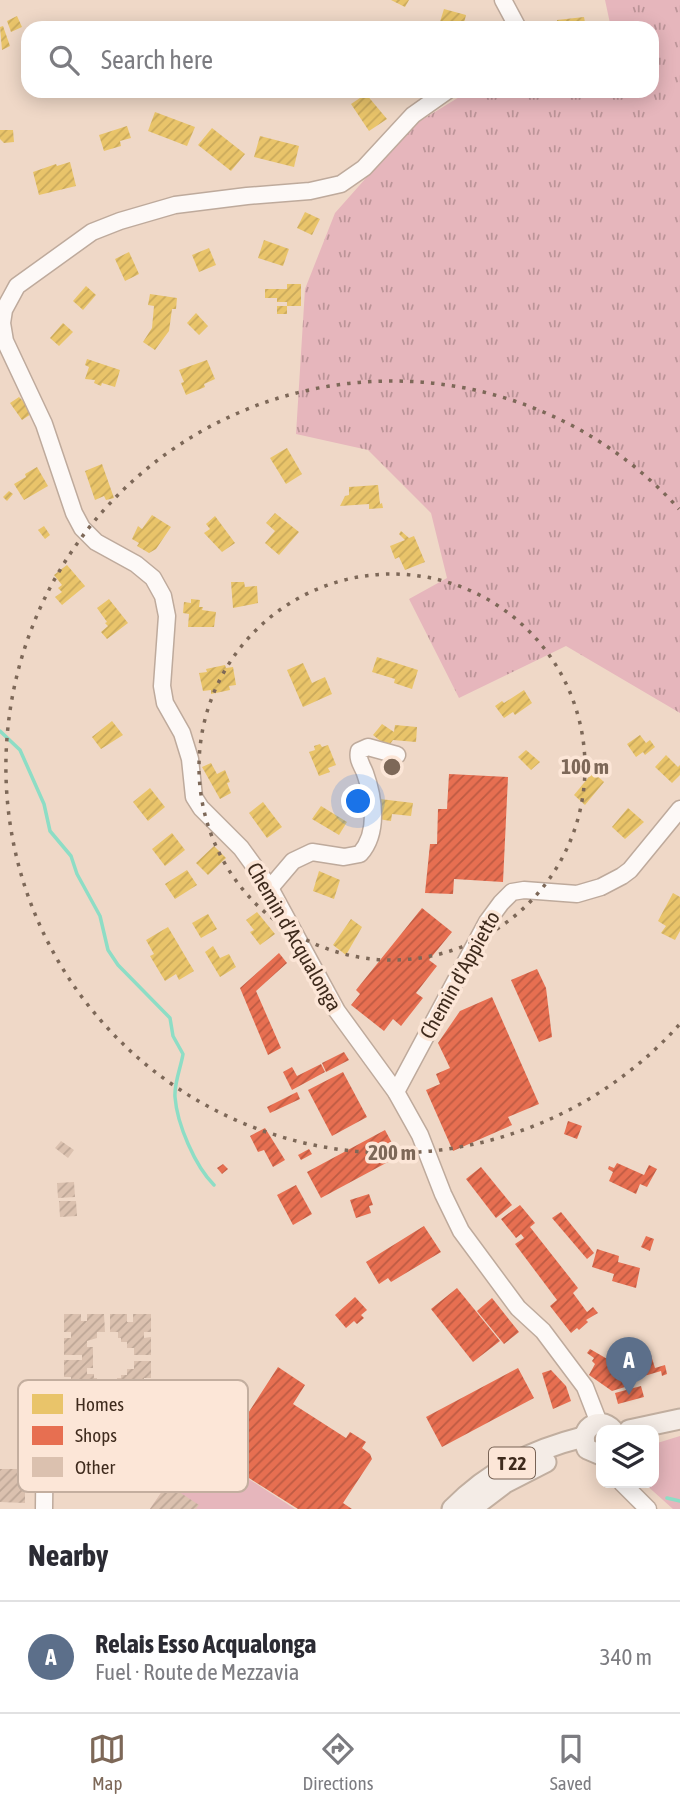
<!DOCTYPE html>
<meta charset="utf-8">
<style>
:root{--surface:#fff;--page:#f7f7f7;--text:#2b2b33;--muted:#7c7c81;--line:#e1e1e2;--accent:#7d6858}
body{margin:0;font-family:"Asap Condensed",sans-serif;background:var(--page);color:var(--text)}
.controls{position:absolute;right:21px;bottom:21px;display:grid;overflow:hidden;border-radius:14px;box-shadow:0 4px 18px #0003}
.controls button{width:63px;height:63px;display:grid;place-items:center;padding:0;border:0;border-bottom:2px solid var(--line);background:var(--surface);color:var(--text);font:35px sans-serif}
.you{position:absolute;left:359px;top:802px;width:24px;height:24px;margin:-18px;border:5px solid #fff;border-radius:50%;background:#1a73e8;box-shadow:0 0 0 10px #1a73e833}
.badge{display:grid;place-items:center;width:46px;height:46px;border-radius:50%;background:var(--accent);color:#fff;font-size:23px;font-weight:700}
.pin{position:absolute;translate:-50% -58px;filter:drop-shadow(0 2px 4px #0008)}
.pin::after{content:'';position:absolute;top:37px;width:24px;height:21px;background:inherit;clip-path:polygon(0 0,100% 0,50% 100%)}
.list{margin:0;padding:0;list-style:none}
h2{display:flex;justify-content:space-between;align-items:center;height:91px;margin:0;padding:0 28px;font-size:30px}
h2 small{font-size:23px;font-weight:400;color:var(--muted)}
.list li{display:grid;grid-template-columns:46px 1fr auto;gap:21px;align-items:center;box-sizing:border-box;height:112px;padding:0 28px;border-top:2px solid var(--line)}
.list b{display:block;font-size:26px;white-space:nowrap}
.list p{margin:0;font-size:23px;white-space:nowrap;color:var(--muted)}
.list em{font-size:23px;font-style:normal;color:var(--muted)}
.icon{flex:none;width:38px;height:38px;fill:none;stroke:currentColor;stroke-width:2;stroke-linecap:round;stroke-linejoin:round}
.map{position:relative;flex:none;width:680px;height:1509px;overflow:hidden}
.search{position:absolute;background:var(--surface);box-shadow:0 4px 18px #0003;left:21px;right:21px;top:21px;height:77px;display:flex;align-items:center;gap:18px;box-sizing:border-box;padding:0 24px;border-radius:21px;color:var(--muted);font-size:26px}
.sheet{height:203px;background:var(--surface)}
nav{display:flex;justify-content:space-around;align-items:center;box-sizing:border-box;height:98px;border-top:2px solid var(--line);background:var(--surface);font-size:19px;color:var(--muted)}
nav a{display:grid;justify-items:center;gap:4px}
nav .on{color:var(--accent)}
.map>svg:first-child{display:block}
.grass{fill:url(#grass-tufts)}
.green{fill:#e6b6bc}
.homes{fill:url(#homes-hatch)}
.shops{fill:url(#shops-hatch)}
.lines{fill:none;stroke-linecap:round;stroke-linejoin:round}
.stream{stroke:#8dddc5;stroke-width:3.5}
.building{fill:url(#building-hatch)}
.minor-casing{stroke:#beaa9c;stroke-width:19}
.major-casing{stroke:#c1ae9f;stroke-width:23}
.minor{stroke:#fdf9f7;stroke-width:16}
.major{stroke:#f4ece6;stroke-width:19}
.ring{fill:none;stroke:#7d6858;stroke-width:3.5;stroke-dasharray:3.5 7}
.labels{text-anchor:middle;stroke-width:7;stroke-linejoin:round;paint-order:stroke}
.shield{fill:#fce6d7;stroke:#786355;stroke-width:2}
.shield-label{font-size:19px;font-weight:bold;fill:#3f2b1d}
.street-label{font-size:21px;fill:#3f2b1d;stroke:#fce6d7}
.key{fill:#fce6d7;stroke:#c3ae9f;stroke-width:2}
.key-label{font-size:19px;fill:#3f2b1d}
.centre{fill:#7d6858;stroke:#fce6d7;stroke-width:3.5}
.ring-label{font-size:21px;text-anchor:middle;font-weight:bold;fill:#7d6858;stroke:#fce6d7;stroke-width:7;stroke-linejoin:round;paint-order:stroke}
</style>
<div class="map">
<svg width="680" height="1509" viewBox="0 0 680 1509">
<defs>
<pattern id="grass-tufts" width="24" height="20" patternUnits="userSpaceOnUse" patternTransform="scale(1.75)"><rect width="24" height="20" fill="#e6b6bc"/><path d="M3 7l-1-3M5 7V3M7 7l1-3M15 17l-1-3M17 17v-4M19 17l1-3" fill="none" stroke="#bc9498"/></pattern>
<pattern id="homes-hatch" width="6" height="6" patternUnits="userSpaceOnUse" patternTransform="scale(1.75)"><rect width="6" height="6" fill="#e9c46a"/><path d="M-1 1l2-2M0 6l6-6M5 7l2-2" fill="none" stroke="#c9a95b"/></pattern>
<pattern id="shops-hatch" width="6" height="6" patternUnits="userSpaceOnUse" patternTransform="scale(1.75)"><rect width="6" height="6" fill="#e76f51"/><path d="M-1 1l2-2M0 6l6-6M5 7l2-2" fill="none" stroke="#bd5b43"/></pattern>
<pattern id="building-hatch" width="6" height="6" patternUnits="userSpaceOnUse" patternTransform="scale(1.75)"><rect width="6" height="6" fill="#dbc1af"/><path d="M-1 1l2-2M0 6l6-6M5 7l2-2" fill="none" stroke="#bda696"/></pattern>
</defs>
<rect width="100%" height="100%" fill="#efd8c7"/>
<polygon class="grass" points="605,0 680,0 680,713 566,646 459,698 409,599 447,578 431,513 368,450 296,434 305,289 335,213 412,126 469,91 652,91 652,28 611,28"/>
<g class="green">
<polygon points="680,1436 680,1509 673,1509 644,1483 654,1483 654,1444"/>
<polygon points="195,1444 295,1509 150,1509"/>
</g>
<g class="homes">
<polygon points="391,0 409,0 405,7"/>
<polygon points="444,9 466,15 464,23 473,26 473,28 449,28 439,25"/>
<polygon points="17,16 22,27 11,32 7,21"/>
<polygon points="584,17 586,28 558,28 557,20"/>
<polygon points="3,26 10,46 2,50 0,27"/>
<polygon points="366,94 387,119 369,131 351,104"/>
<polygon points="155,112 195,127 187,146 148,131"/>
<polygon points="127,126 131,138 120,141 121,146 104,151 99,135"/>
<polygon points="212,128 245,154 231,171 198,145"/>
<polygon points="0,130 13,130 14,142 4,143 0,139"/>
<polygon points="260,136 299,146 294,167 254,157"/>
<polygon points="70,162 76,186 39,195 33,172 56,164 57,166"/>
<polygon points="305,212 320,219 312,235 297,228"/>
<polygon points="264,240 289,249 283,266 258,258"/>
<polygon points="209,248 216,265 199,272 192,255"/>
<polygon points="129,252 139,274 125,281 115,259"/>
<polygon points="287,284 301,284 301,306 287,306 287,302 277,302 277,298 265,298 265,289 287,289"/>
<polygon points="86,286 96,295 83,310 73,301"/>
<polygon points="150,294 177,298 176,309 172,309 169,331 155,350 143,342 152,328 154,306 148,305"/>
<rect x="277" y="306" width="10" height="8"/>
<polygon points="196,313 208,326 199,335 187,323"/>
<polygon points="63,323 73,332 59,346 50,338"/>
<polygon points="87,359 120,370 115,387 102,383 101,386 94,383 95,380 85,379 89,367 85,365"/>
<polygon points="207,360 215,379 204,384 205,387 186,395 181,383 184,382 179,370"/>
<polygon points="19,397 27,405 26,406 31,414 22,420 10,403"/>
<polygon points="287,448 302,474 286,484 270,458"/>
<polygon points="102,464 114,498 106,500 104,496 95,500 85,471"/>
<polygon points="37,467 48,486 24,500 14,484 26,477 25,474"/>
<polygon points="378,485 380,504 382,503 383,508 369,509 369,504 340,506 345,496 349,495 349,487"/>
<polygon points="9,491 13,494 7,501 3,497"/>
<polygon points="275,513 299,532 279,555 265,543 275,531 266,523"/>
<polygon points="152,515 171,527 156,549 149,553 137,546 139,543 132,539 138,526 142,529"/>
<polygon points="215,516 235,543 222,552 204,533 210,529 206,524"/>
<polygon points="44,526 50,535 45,539 38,530"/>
<polygon points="401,531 409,538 414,536 425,562 405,570 399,557 395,559 390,546 405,540 399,534"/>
<polygon points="67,565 85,586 62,605 55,597 62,592 58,588 62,585 54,575"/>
<polygon points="231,582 244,582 245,587 257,586 258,603 233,608"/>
<polygon points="109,599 128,623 107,639 101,632 108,626 105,623 107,622 97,608"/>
<polygon points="191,599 200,600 199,607 203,607 202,610 216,612 214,627 188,627 189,614 183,613 184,602 191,603"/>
<polygon points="377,657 418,670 412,689 394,683 395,679 372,672"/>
<polygon points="303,663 312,683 325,677 332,694 303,707 287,670"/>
<polygon points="225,665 226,668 233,667 236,685 229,686 230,690 211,694 211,690 203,691 199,673 207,672 206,669"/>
<polygon points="524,690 532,703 515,715 513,712 504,718 495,706 502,701 504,703"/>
<polygon points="112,721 123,735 101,749 92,737"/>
<polygon points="382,724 394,732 395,725 417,727 416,742 393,740 388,747 373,735"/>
<polygon points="640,735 646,743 650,740 655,747 645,755 643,752 636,757 627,744"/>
<polygon points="320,744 322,747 328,745 336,765 328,768 330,772 319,776 309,752 315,750 314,746"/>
<polygon points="526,750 540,762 531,770 518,757"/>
<polygon points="666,755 678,767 680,765 680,775 672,783 655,767"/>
<polygon points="211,763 217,774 225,770 230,782 227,783 231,793 220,799 202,767"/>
<polygon points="593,772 604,782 585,805 574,795"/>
<polygon points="150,788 165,807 148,821 133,802"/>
<polygon points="380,799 413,803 411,816 392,814 391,821 378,819"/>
<polygon points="263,802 282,827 267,838 249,813"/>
<polygon points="321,806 347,822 339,835 312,819"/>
<polygon points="628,808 644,822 625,839 612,827"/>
<polygon points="172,833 185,850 165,866 152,849"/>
<polygon points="214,846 226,858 208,875 196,863"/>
<polygon points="187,870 197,885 175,899 165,884"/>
<polygon points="319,871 340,880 334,899 313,891"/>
<polygon points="673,893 680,897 680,931 675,940 661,933 666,926 658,921"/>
<polygon points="257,912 275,934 260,945 250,932 254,930 246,920"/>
<polygon points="208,914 217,929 201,938 192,923"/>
<polygon points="351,919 362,927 346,955 333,945"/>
<polygon points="168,927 194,971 179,980 176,974 165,981 150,956 154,954 146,940"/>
<polygon points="213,946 220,958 229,954 236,967 220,977 205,952"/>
</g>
<g class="shops">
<polygon points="449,774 508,777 503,882 454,879 453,894 425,893 430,844 437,844 438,809 447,809"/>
<polygon points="422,908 452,932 429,960 437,966 416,993 423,998 401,1026 393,1019 384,1031 351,1005 360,994 356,990"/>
<polygon points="279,953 287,963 256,991 281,1048 268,1055 240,988"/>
<polygon points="537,969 546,988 552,1037 539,1042 511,980"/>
<polygon points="492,997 539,1104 508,1117 512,1125 453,1151 426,1090 440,1084 436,1074 450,1068 438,1043 460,1011"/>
<polygon points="344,1052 349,1060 326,1072 322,1063"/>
<polygon points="321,1064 325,1072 292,1090 283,1072 292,1067 297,1076"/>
<polygon points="343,1072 367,1117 332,1136 308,1090"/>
<polygon points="297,1092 300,1099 270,1113 267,1107"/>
<polygon points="568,1121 582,1126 577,1139 564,1134"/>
<polygon points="265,1128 285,1160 273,1167 264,1150 258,1152 250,1136"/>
<polygon points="385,1130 399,1156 321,1198 307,1172"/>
<polygon points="309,1149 312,1154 301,1160 298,1155"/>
<polygon points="617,1163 644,1175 649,1165 657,1169 647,1187 640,1184 636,1194 609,1181 613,1172 608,1169 609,1166 614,1168"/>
<polygon points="223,1164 228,1169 222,1174 217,1168"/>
<polygon points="481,1167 512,1205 496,1218 466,1179"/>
<polygon points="296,1185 312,1214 293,1225 277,1195"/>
<polygon points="369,1194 373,1205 369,1206 371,1213 356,1218 350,1200"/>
<polygon points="520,1205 535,1223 530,1227 578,1288 573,1293 587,1312 593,1307 598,1313 586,1320 588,1322 579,1330 577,1328 571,1333 550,1306 557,1300 515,1244 524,1238 521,1234 516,1238 501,1219"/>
<polygon points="561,1212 594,1253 587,1259 552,1218"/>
<polygon points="424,1226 441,1252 391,1282 388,1278 379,1284 366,1262"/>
<polygon points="646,1236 654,1239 650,1251 641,1247"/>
<polygon points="597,1249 619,1256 618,1262 640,1268 636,1288 612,1281 614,1274 592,1267"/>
<polygon points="457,1288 500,1341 473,1362 431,1309"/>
<polygon points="355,1297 367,1310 361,1315 364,1318 357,1324 354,1321 346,1328 335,1315"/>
<polygon points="492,1298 519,1332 504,1344 477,1311"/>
<polygon points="590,1349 616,1364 651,1355 655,1368 665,1365 667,1374 662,1376 661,1371 624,1382 625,1387 612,1391 589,1375 595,1364 592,1361 594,1358 587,1353"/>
<polygon points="278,1367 305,1385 293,1404 346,1438 350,1432 366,1442 362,1448 370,1454 372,1459 343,1503 352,1509 298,1509 230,1466 244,1454 228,1444"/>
<polygon points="518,1368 534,1398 442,1447 426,1417"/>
<polygon points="551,1370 566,1386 571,1401 553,1409 542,1373"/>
<polygon points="641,1386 644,1397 618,1404 615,1393"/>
</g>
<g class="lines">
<g class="stream">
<path d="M0,731L20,750L44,804L50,831L71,856L77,874L100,916L108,950L118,965L170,1018L173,1036L183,1054C181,1067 174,1083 175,1097C177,1124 195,1166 214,1185"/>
<polyline points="667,1498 680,1501"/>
</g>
</g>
<g class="building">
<polygon points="61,1141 74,1150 68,1158 55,1148"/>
<polygon points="74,1182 75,1197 58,1198 57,1183"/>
<polygon points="59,1201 76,1201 77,1216 60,1217"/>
<polygon points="64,1314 81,1314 81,1321 87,1321 87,1314 104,1314 105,1332 97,1332 97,1338 87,1341 87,1347 93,1347 93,1368 87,1368 87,1374 94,1374 94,1378 97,1378 97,1384 104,1384 104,1401 88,1401 88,1393 81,1393 81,1401 64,1401 64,1383 71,1383 71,1377 64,1377 64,1360 82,1360 82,1355 64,1355 64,1338 71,1338 71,1332 64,1332"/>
<polygon points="110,1314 127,1314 127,1322 133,1322 133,1314 151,1314 151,1332 144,1332 144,1338 151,1337 151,1355 134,1355 134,1348 127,1348 127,1342 121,1342 121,1338 118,1338 118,1332 110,1332"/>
<polygon points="134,1361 151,1361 151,1378 144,1378 144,1384 151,1384 151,1401 133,1401 133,1394 127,1394 127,1401 110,1401 110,1383 117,1384 117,1378 121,1378 121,1375 127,1375 127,1369 134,1369"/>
<polygon points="0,1469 25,1469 25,1503 0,1502"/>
<polygon points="167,1484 199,1505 196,1509 150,1509"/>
</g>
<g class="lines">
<defs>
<g id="minor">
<polyline points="503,0 518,28"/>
<polyline points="447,91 413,115 364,168 341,184 310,191 247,196 175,205 120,221 92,232 17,286 4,310 2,323 5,341 44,424 74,513 82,528 96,542 136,564 153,578 163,596 167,616 162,686 165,703 182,733 190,759 194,797 201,808 241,848 270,888 337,1011 396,1092 420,1135 443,1194 461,1231 518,1308 543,1331 585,1387 599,1423"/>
<path d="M270,888L293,861L312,852L344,857L360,854C379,833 374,798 365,773C362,765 357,760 359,751L368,747L397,755"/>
<polyline points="396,1092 487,922 501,903 512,892 524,890 577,894 601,887 622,876 630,870 680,809"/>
<polyline points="622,1483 648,1509"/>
<polyline points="44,1509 45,1415"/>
</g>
<g id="major">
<polyline points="629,1430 680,1419"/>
<path d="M601,1455L587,1449C577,1430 598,1414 613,1430"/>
<path d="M452,1509C489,1471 532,1450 583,1437"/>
<polyline points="471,1509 505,1483 546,1462"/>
</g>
</defs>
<use href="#minor" class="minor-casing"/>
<use href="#major" class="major-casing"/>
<use href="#minor" class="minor"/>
<use href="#major" class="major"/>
</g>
<g class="ring">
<circle cx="392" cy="767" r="193"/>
<path d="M679 1025A386 386 0 1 1 679 509"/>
</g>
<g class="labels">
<rect class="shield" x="489" y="1447.5" width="46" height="31" rx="5"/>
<g class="shield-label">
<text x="512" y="1470">T 22</text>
</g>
<g class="street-label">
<text transform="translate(294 937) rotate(60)" y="7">Chemin d'Acqualonga</text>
<text transform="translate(460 975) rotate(-61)" y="7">Chemin d'Appietto</text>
</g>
</g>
<rect x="18" y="1380" width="230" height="112" rx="10" class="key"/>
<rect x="32" y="1394" width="31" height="20" fill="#e9c46a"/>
<rect x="32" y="1426" width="31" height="19" fill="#e76f51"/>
<rect x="32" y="1457" width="31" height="20" fill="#dbc1af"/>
<g class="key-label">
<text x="75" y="1411">Homes</text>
<text x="75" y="1442">Shops</text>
<text x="75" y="1474">Other</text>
</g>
<circle cx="392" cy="767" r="10" class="centre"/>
<g class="ring-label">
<text x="585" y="774">100 m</text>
<text x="392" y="1160">200 m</text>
</g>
</svg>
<div class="controls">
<button><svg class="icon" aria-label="layers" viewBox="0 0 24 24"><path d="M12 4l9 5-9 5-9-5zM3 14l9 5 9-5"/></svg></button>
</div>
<div class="you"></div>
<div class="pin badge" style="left:629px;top:1395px;background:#5c6f8a">A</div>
<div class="search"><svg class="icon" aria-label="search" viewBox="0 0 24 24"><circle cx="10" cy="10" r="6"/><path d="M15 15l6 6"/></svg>Search here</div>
</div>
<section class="sheet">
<h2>Nearby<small></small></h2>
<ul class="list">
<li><span class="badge" style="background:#5c6f8a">A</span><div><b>Relais Esso Acqualonga</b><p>Fuel · Route de Mezzavia</p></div><em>340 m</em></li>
</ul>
</section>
<nav>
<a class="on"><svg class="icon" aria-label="map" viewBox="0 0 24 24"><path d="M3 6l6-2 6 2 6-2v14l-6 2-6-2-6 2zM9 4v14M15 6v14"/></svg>Map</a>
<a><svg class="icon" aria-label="directions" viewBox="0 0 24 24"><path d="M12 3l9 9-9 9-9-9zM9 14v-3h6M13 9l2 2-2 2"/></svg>Directions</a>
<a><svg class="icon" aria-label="saved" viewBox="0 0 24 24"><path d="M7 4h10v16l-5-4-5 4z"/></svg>Saved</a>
</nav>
